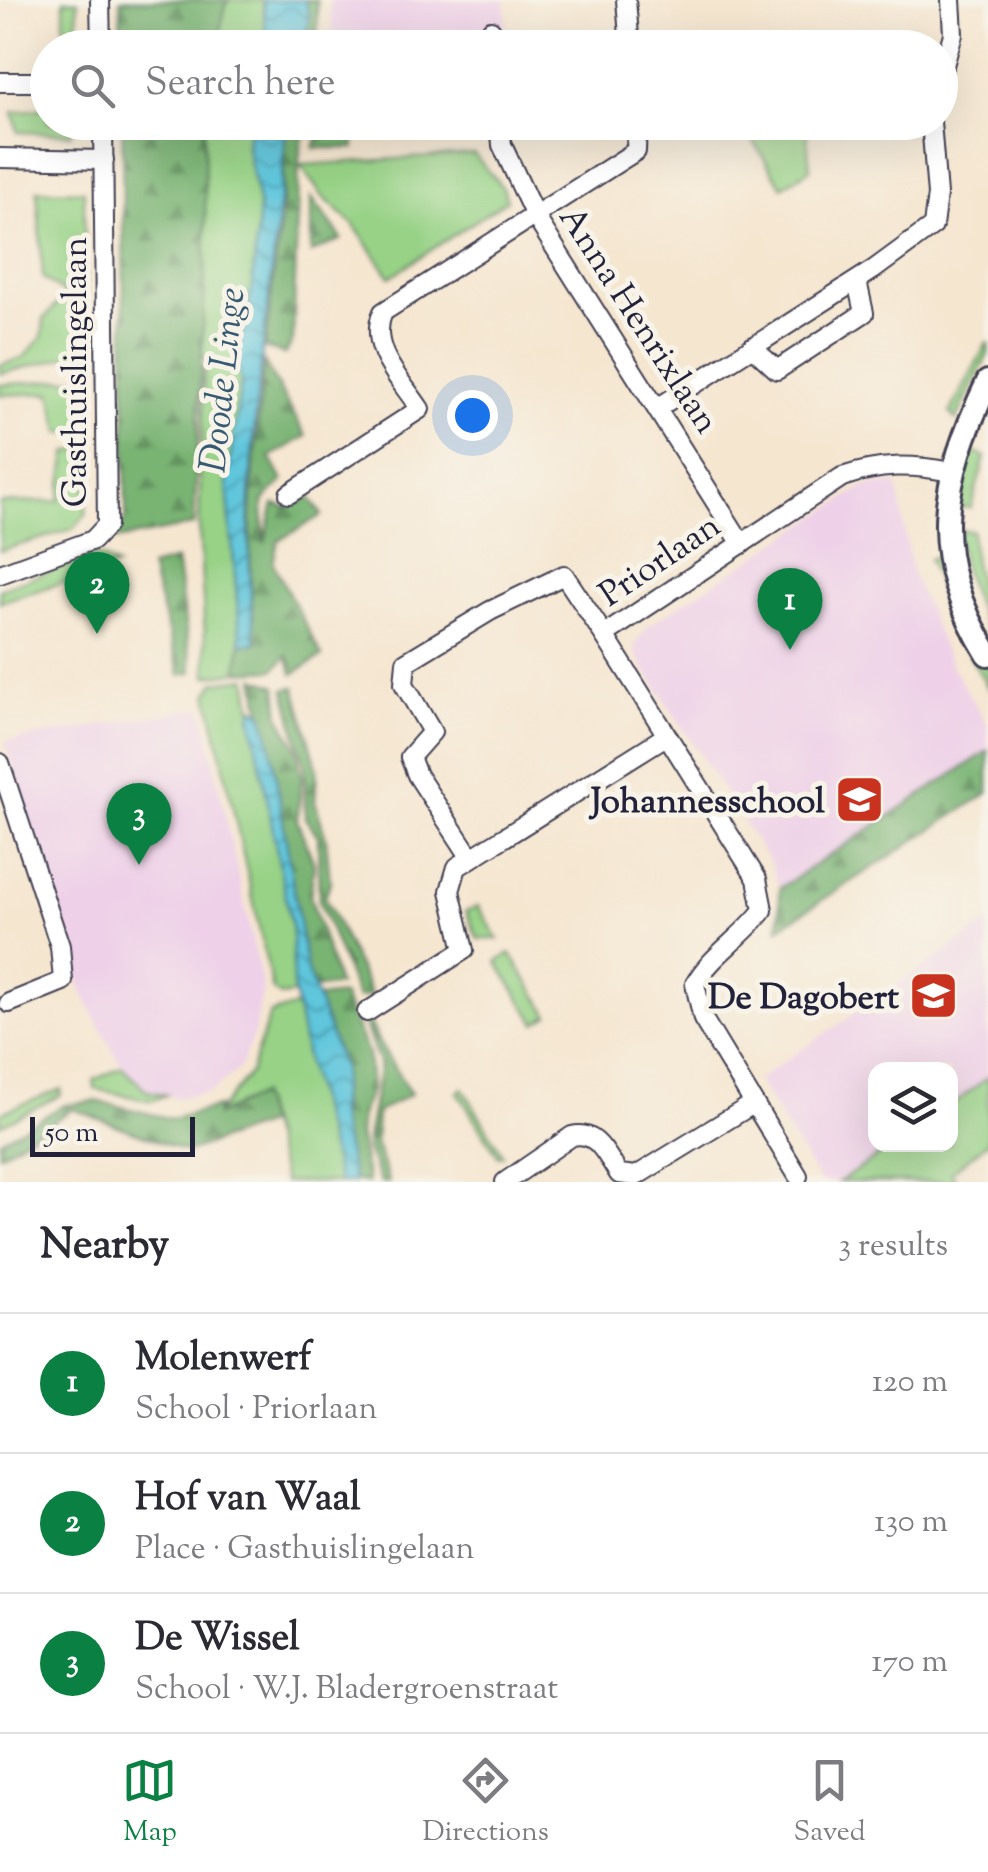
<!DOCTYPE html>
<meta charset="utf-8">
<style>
:root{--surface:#fff;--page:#f7f7f7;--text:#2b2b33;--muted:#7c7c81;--line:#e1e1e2;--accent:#0b8043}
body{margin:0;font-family:"Sorts Mill Goudy",serif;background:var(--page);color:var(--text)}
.controls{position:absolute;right:30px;bottom:30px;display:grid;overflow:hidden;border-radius:20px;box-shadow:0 10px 40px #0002}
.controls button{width:90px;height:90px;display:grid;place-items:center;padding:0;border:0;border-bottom:2px solid var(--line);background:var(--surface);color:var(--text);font:50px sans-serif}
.scale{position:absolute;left:30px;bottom:25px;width:165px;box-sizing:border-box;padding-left:10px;border:5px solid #22223b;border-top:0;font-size:28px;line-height:35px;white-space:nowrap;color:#22223b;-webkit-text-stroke:8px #f7f3e8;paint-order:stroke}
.you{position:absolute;left:472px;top:415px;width:35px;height:35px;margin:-25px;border:8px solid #fff;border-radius:50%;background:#1a73e8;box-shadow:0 0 0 15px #1a73e833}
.badge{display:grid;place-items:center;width:65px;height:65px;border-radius:50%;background:var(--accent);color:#fff;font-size:32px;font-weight:700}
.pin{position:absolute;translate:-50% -82px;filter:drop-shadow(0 2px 5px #0008)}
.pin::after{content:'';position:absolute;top:52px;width:35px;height:30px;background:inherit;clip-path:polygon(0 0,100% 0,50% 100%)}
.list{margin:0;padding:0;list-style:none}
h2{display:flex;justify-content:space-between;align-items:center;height:130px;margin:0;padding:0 40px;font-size:42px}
h2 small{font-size:32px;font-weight:400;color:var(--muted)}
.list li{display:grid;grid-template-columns:65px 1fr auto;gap:30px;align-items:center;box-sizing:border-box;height:140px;padding:0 40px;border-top:2px solid var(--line)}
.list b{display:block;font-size:38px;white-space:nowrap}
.list p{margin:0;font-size:32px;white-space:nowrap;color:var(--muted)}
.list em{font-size:32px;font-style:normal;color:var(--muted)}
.icon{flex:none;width:55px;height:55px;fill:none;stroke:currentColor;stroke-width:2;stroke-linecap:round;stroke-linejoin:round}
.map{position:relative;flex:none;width:988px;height:1182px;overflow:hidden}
.search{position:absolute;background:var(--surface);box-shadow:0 10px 40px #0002;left:30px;right:30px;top:30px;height:110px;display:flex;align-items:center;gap:25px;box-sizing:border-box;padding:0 35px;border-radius:55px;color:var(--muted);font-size:38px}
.sheet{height:550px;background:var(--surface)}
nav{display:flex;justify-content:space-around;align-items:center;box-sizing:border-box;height:140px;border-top:2px solid var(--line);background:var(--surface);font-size:28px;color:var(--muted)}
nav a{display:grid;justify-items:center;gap:5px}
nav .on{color:var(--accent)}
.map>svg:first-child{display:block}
.built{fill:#eed0e8}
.grass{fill:#97d286;stroke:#5c7a60;stroke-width:2.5}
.forest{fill:url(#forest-firs);stroke:#4e6b57;stroke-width:2.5}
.water{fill:url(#water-waves);stroke:#40748c;stroke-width:2.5}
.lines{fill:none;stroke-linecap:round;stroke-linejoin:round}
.minor-casing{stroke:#423f51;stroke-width:22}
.tertiary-casing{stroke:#423f51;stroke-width:28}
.minor{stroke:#fff;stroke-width:18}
.tertiary{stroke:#fff;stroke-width:22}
.labels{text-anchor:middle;stroke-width:10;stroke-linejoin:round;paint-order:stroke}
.street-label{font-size:35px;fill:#22223b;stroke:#f7f3e8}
.poi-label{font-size:35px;font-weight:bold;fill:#22223b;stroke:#f7f3e8;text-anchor:end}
.water-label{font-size:38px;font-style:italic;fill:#375b73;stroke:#f7f3e8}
</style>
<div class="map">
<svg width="988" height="1182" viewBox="0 0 988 1182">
<defs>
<pattern id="forest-firs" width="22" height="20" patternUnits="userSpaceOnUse" patternTransform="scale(2.5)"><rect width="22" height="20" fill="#79b473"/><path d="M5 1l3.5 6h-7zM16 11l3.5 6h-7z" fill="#639260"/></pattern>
<pattern id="water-waves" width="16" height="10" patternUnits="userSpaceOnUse" patternTransform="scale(2.5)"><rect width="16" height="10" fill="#5fc6dc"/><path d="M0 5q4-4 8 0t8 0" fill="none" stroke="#4ea0b4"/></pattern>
</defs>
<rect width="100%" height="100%" fill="#f7f3e8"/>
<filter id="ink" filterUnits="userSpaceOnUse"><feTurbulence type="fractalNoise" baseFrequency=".01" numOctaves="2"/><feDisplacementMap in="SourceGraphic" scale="20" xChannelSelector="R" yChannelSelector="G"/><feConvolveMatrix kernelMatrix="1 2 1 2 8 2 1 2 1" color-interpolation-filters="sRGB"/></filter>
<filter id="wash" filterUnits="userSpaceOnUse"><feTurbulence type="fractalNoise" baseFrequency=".0048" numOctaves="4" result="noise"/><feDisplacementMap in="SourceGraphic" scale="40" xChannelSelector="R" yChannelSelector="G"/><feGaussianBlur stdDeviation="2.25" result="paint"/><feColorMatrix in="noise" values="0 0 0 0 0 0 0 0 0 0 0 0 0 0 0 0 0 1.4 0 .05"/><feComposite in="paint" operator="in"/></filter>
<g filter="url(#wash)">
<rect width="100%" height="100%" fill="#f5e6d0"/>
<g class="built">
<polygon points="329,0 505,0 507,26 438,32 439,47 334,47"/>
<polygon points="897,483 912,574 951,665 988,726 988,793 779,928 783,898 770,863 636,655 635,644 649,625 863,487"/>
<polygon points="202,708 263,988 254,1033 240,1068 211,1092 177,1098 147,1091 126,1075 83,994 5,742"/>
<polygon points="988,923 988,1080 951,1109 950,1070 876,1070 876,1144 896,1145 837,1182 820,1182 757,1080"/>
</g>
<g class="grass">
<polygon points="64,0 78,0 77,47 64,47"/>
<polygon points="227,0 263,0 267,47 216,48"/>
<polygon points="47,108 48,122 72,123 71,134 18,132 13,112"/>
<polygon points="204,123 249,123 250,164 259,207 252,289 236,357 241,382 227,484 241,644 237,672 207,676 199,526 204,368 209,358 202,357"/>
<polygon points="742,123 806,123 810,169 782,187"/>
<polygon points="474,154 503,188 507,200 390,277 353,224 323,197 300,165"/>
<polygon points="37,190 84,191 86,352 0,374 0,365 23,358 42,337 44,319 66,294 43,278"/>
<polygon points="988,341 988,354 956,420 950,413"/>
<polygon points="81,378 87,433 60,432 51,393 0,395 0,385"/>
<polygon points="86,446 86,515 73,529 0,551 0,503 59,501 67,453"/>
<polygon points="968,450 985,457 971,508 957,507"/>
<path d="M957,530L972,531C970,574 988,598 988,634L963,569Z"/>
<polygon points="95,554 117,566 0,602 0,589"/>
<polygon points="938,556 960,614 988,665 988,688 954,627 929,559"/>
<polygon points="247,678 292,931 294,994 281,996 273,991 208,694 215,682"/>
<polygon points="478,906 498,939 478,939 466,911"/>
<polygon points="510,953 549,1015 536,1023 497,962"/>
<polygon points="296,1006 339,1182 284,1182 260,1095 214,1116 250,1073 270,1014"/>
<polygon points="122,1067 147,1091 166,1095 152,1101 95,1089 94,1080"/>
<polygon points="988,1077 988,1142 951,1172 957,1182 839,1182 895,1145 950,1144 951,1106"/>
<polygon points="463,1088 503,1155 498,1156 458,1092"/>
<polygon points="61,1089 61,1095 0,1125 0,1113"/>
</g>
<g class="forest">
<polygon points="120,0 227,0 216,48 121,47"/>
<polygon points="305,0 317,0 318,47 305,47 309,16"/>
<polygon points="122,123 204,123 206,255 194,525 115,540 126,517"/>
<polygon points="286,123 306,123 299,159 293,341 285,354 265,348 281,217"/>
<polygon points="322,123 353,123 355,148 314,148"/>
<polygon points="311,197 342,239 311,253"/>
<path d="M264,362L306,436L270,457L283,481L263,501L264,543L274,504L287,507L310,497L322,515L278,541L273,563L322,656L293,674L287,656L274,670L237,672L241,644L256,643C243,547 254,458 264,362Z"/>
<polygon points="176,560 192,672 180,675 150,567"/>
<polygon points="255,678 277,686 280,717 296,746 302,777 297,820 314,864 310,896 338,985 313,989 307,971"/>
<polygon points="295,687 317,767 315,801 326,838 330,882 325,897 372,996 357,998 319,900 318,836 305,818 305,769 285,689"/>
<polygon points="988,751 988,793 779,928 780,888"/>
<polygon points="342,995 368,1053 371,1091 361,1113 359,1134 368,1182 353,1180 339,1116 343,1068 316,998"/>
<polygon points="368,1017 380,1045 411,1094 377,1112 375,1143 389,1182 380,1182 366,1146 380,1065 363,1020"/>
<polygon points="260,1095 267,1124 187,1152 73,1109 0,1154 0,1140 65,1105 96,1101 172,1119 218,1107 216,1115"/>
</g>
<g class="water">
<polygon points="263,0 305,0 309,16 305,47 267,47"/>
<path d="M249,123H286C277,295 232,471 256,643L241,644L227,484L241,382L236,357L252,289L259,207L247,148Z"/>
<polygon points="255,708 263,712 271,745 307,971 343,1068 339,1116 354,1182 339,1182 307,1063 293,986 292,931 251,715"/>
</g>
</g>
<g filter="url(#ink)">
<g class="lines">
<defs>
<g id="minor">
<polyline points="100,0 101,48"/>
<polyline points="626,0 630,48"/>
<polyline points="491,30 493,48"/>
<polyline points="940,79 953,34 951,0"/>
<polyline points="0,82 48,82"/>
<polyline points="500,122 502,145 535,216 742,544"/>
<polyline points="0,158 104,160"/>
<polyline points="752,347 777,370 864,313 857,281"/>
<polyline points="659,407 873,270 933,226 937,195 931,122"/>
<path d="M289,494L420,409C401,380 367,347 383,312L636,151L637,122"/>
<polyline points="0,574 93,540 107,525 103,122"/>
<polyline points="0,763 60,946 63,981 9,1003"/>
<polyline points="471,858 417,775 410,757 432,732 404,684 406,662 490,611 564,575 604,635"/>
<polyline points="367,1012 464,950 450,891 457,867 666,736"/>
<path d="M798,1176L703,1019L695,984C712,954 742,938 763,910L757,879L604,635L842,477C880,464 911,464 951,472"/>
<path d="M505,1182L572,1136C597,1130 606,1155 619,1174L636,1176L753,1104"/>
</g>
<path id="tertiary" d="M988,382C940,482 927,555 988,654"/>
</defs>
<use href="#minor" class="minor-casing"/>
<use href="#tertiary" class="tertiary-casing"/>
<use href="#minor" class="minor"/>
<use href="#tertiary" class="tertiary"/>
</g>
</g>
<defs>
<symbol id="school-square" viewBox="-11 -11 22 22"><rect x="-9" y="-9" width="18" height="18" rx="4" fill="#c8321e" stroke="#f7f3e8"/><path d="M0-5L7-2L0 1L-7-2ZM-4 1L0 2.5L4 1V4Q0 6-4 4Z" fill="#fff"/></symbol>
</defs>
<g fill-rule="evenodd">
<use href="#school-square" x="832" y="772" width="55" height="55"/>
<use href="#school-square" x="906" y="968" width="55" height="55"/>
</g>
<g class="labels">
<g class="street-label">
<text transform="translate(640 319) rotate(57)" y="12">Anna Henrixlaan</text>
<text transform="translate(74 372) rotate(-90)" y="12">Gasthuislingelaan</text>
<text transform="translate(659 559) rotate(-34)" y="12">Priorlaan</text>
</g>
<g class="poi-label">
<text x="825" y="812">Johannesschool</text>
<text x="899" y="1008">De Dagobert</text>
</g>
<g class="water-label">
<text transform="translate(221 380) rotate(-84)" y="13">Doode Linge</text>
</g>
</g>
</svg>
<div class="controls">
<button><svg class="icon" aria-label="layers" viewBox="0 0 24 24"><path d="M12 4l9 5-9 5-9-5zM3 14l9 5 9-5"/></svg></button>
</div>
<div class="scale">50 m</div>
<div class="you"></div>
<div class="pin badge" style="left:790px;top:650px">1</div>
<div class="pin badge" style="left:97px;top:634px">2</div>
<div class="pin badge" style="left:139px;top:865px">3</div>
<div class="search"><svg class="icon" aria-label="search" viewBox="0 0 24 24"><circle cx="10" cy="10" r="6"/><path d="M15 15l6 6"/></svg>Search here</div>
</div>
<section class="sheet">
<h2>Nearby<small>3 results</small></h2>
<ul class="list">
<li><span class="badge">1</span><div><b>Molenwerf</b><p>School · Priorlaan</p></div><em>120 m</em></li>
<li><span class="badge">2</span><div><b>Hof van Waal</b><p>Place · Gasthuislingelaan</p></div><em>130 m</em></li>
<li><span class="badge">3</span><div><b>De Wissel</b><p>School · W.J. Bladergroenstraat</p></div><em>170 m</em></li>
</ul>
</section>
<nav>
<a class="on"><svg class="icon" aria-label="map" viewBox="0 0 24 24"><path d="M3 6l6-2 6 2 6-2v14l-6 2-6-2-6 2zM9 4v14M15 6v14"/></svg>Map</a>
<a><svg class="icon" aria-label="directions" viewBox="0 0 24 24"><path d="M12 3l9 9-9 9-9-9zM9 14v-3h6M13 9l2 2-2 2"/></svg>Directions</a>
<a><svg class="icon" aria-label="saved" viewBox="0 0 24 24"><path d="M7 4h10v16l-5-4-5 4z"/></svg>Saved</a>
</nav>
